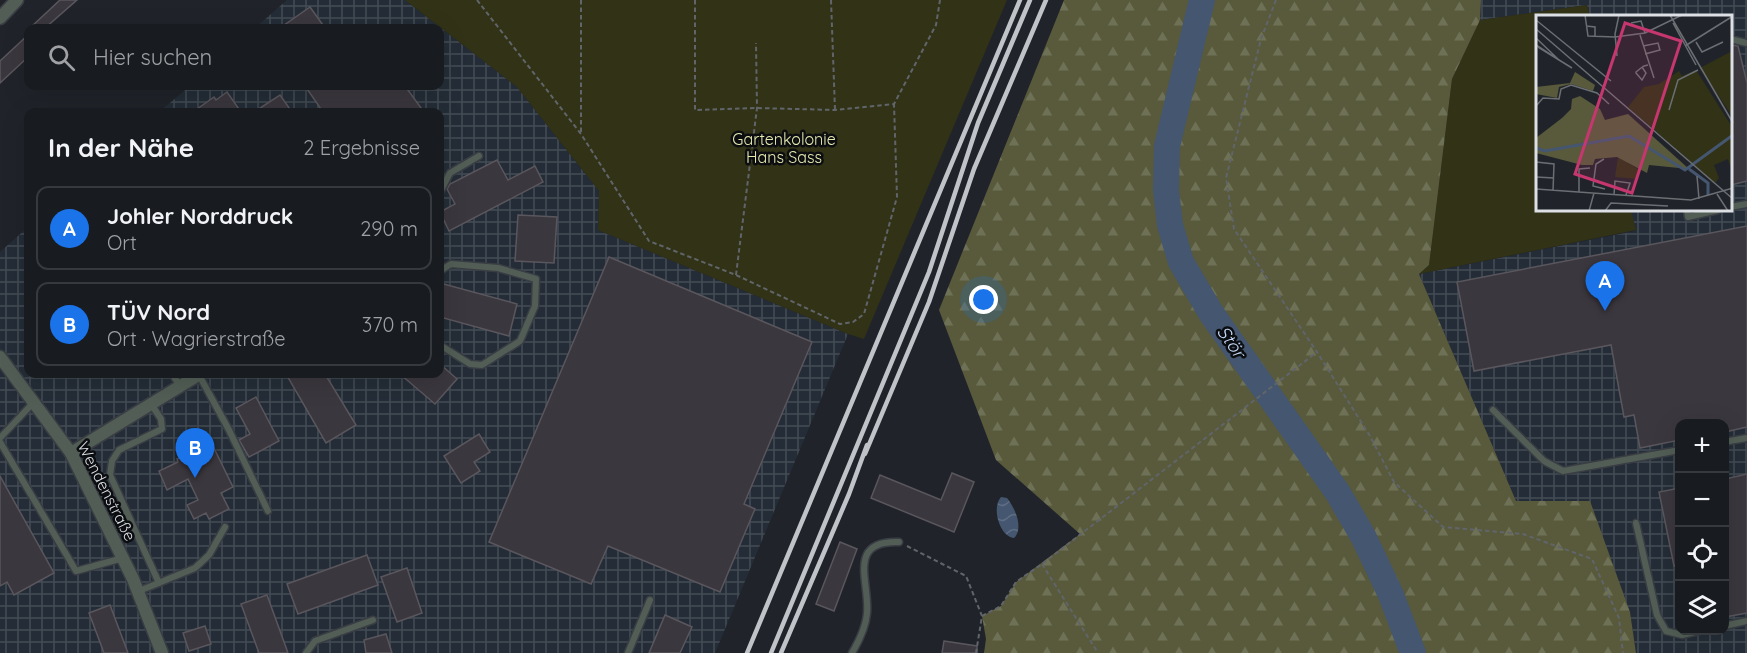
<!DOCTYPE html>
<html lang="de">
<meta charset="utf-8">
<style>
:root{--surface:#181b20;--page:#212429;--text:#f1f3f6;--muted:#9fa1a5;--line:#36393e;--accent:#1a73e8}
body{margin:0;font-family:Quicksand,sans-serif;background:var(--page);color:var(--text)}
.controls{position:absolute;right:18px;bottom:18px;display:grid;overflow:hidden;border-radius:12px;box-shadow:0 6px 24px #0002}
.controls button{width:54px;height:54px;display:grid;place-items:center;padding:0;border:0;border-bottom:2px solid var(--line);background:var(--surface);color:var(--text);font:30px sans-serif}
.you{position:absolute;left:984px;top:300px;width:21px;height:21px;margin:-15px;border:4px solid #fff;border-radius:50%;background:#1a73e8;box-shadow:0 0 0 9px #1a73e833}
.badge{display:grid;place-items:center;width:39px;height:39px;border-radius:50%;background:var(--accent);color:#fff;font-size:20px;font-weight:700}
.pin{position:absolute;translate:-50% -50px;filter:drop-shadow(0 2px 3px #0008)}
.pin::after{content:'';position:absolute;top:32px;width:21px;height:18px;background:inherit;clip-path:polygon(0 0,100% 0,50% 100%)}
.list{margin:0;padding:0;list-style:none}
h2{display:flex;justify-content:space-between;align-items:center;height:78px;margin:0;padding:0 24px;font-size:26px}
h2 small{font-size:20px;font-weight:400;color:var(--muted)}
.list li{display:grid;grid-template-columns:39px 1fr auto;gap:18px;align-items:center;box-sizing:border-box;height:84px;margin:0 12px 12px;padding:0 12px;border:2px solid var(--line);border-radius:12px}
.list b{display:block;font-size:22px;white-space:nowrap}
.list p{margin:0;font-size:20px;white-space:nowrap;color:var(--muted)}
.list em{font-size:20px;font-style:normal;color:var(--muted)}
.icon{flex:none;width:33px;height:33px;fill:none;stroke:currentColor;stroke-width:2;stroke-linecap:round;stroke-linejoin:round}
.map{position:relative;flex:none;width:1747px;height:653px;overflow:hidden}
.search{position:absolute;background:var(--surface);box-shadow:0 6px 24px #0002;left:24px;top:24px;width:420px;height:66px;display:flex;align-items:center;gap:15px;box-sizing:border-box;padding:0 21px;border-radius:12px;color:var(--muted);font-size:22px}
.panel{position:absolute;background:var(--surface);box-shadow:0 6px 24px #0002;left:24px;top:108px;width:420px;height:270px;border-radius:12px}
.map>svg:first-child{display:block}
.industrial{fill:url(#industrial-grid);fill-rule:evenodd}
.green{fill:#313216}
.forest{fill:url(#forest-firs)}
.water{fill:url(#water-waves)}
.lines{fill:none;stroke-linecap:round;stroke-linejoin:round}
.river{stroke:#455670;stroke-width:26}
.building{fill:#3b373e;stroke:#5a565d;stroke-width:1.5}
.lane-casing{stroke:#3a3e44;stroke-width:9}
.street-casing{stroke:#3a3e44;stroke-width:15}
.path{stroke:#61656a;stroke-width:2;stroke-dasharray:4.5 3;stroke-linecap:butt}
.lane{stroke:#525e55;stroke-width:6}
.street{stroke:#525e55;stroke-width:12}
.rail{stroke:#c0c3c7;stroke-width:4.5}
.labels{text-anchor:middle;stroke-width:5;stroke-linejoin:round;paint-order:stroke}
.park-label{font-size:16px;fill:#e6eaae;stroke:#0b0d10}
.street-label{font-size:16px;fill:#dcdfe3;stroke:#0b0d10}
.water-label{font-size:18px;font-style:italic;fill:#c6daf8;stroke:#0b0d10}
.inset-river{fill:none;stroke:#455670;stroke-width:3}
.inset-road{fill:none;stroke:#6b6f74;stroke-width:1.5}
.view{fill:#c6366f;fill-opacity:0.15;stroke:#c6366f;stroke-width:3}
.inset-edge{fill:none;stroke:#dcdfe3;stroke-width:3}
</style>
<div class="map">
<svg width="1747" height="653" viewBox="0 0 1747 653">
<defs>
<pattern id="industrial-grid" width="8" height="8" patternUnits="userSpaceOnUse" patternTransform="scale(1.5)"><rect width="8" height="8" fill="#242d37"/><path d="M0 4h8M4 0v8" fill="none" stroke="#434b54"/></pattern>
<pattern id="forest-firs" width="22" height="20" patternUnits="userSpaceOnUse" patternTransform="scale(1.5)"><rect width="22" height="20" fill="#585a3b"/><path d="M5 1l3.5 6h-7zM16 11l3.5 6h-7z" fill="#6f7157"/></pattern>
<pattern id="water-waves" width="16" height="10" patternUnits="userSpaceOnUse" patternTransform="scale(1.5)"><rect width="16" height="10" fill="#455670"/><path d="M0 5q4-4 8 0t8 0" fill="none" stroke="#5f6e84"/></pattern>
</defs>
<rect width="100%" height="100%" fill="#20242a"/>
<g class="industrial">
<polygon points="287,0 405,0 517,87 599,191 598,230 848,334 715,653 0,653 0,252 28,227 28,374 440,374 440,112 159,112 190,86 440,86 440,28 255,28"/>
<path d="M1481,0H1747V653H1636L1630,612L1516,501L1419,274L1635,231L1631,210H1730V16H1590L1587,5L1480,20ZM1680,424H1724V630H1680Z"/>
</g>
<g class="green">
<polygon points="405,0 1007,0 864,339 848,334 598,230 599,191 517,87"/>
<polygon points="1587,5 1590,16 1537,16 1537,210 1631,210 1636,230 1419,274 1429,265 1452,79 1480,20"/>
</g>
<polygon class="forest" points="1064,0 1481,0 1480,20 1452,79 1429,265 1419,274 1516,501 1590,501 1630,612 1636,653 984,653 986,639 982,616 1001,606 1016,582 1080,534 996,460 939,310"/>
<path class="water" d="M1001,497L1007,498C1015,508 1024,528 1014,538C1000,537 991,508 1001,497Z"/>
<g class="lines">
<polyline class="river" points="1202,0 1167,146 1166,190 1170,225 1181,262 1211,313 1338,493 1364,538 1391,595 1413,653"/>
</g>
<g class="building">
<polygon points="60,0 77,0 45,28 30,28"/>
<polygon points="310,7 325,28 280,28"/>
<polygon points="28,35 28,57 0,83 0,61"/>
<polygon points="1731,45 1738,46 1747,83 1747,181 1731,185"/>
<polygon points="305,86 405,86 424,112 323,112"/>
<polygon points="227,92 241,112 193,112 214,97 216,100"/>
<polygon points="280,95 292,112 254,112"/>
<polygon points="497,160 508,180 535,166 543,182 449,231 440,212 455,204 447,189 450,184"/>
<polygon points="518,215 557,217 554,263 515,261"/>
<polygon points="1747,226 1747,427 1725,432 1725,423 1680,423 1680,440 1640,448 1634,415 1624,417 1611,345 1474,371 1457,282"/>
<polygon points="609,257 812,342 744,504 755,509 720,592 608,546 591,584 489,542"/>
<polygon points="440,283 517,304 509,336 440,317"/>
<polygon points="440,364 457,379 435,404 400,374 440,374"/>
<polygon points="286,374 325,374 356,425 326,443"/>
<polygon points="256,397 279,441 249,457 239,440 250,434 236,408"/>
<polygon points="479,434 490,452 474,462 480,471 461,483 444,456"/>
<polygon points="209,438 233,487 221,493 229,509 209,519 206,513 194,519 187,505 198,500 188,479 167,490 159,471 178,462 177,459 198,449 196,445"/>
<polygon points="952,473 974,482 954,532 871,498 880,475 941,500"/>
<polygon points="1747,474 1747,613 1725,617 1725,479"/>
<polygon points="0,476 54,573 14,595 7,582 0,586"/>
<polygon points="1680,488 1680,565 1674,566 1659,492"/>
<polygon points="840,542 857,549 834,611 816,604"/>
<polygon points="367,555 378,585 298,614 287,584"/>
<polygon points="407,568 422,613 397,622 381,577"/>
<polygon points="267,595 288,653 259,653 241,604"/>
<polygon points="110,605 128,653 104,653 89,613"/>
<polygon points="665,615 692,627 680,653 649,653"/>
<polygon points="205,626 211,644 189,651 183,633"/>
<polygon points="386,634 392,653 366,653 364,640"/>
<polygon points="944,641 977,646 977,653 942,653"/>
</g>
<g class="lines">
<defs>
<g id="lane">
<polyline points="1730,39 1747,43"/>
<polyline points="440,192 450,173 479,156"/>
<polyline points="1730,207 1747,204"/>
<polyline points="1687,210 1688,217 1718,210"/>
<polyline points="440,271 451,264 498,268 536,279 535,306 520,341 482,365 470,364 440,345"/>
<polyline points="172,374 180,386"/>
<polyline points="199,375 229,430 268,511"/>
<polyline points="151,404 161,419 162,429 119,450 112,461 110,475 159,583"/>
<polyline points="1493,410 1544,461 1563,471 1680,450"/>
<polyline points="0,438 34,402"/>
<polyline points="0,442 76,571 123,558"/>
<polyline points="1724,442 1747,438"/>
<polyline points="1636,523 1657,615 1666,631 1682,635 1703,630"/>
<polyline points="139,591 195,568 209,555 225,527"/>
<polyline points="1724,626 1747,621"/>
<polyline points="306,653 315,641 373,620"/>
<polyline points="628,653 650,600"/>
<path d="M852,653C859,641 866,627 867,613C870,583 846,540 899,542"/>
</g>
<g id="street">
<polyline points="0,18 17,0"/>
<polyline points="0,357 71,453 133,579 162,653"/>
<polyline points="71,453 200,374"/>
</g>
</defs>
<use href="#lane" class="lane-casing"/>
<use href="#street" class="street-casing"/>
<g class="path">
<polyline points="477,0 581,134 649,241 736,275 840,324 853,322 864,314 897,197 894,104"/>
<polyline points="581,0 581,134"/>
<polyline points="695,0 695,110 757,108 835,110 894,104 936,25 940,0"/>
<polyline points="831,0 835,110"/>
<polyline points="1276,0 1261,39 1226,178 1234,229 1317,352 1370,436 1394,482 1443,527 1523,534 1592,559 1619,618 1623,653"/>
<polyline points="736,275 757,108 756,43"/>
<polyline points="907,546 966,576 982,616 976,653"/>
<polyline points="1042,564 1098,653"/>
<polyline points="982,616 1001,606 1016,582 1042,564 1317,352"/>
</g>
<use href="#lane" class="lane"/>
<use href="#street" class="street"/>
<g class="rail">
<polyline points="865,454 929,302 974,169 1046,0"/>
<polyline points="747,653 1020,0"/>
<polyline points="771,653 929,272 978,123 1030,0"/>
<polyline points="781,653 849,494 867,445"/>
</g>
</g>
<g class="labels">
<g class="park-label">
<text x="784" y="145">Gartenkolonie<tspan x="784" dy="18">Hans Sass</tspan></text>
</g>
<g class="street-label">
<text transform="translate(107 491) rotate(63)" y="6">Wendenstraße</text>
</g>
<g class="water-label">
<text transform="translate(1231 342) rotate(55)" y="6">Stör</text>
</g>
</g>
<g transform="translate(1536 15)">
<rect width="196" height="196" fill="#20242a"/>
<path d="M196,36V101L164,53ZM160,55L196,112V157L192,144L178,150L183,163L179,168L92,92L108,72L123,69L143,56L146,61ZM82,142L102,154L100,164L79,162Z" fill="#313216"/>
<path d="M39,57L59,70L57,76L35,69L23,72L21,83L0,79V72L34,68ZM44,81L64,94L69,105L92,99L153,154L113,150L111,158L81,142L59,144L57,150H46L0,138V123L26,103L35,94L36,84Z" fill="#585a3b"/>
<path class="inset-river" d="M0,133L9,136L93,121L149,155L197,120M153,154L172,168V180"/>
<path class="inset-road" d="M49,0L52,21L79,22L109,18L146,0M134,0L197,108M0,5L75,66M95,8L105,6L109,18M137,8L160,50M50,11L59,12V22M0,14L197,184M104,20L118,63M0,23L23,45L0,30M160,27L166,37L187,27M107,31L122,28L124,35L109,39M149,31L197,1M2,32L36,53M81,41L79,19L83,0M106,52L110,58L106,65L100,58V57L105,53L108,51L112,50M0,91L7,83L23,84L25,74L35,70L61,78L73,89M133,95L142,65L162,55M68,144L60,149L57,171L69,174M0,147L18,149L17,176M161,161L163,184M0,162L18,163M0,174L155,185L197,173M43,177V154L54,153M181,179L192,196M78,180L79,166L94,168L90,180M53,196L58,178M69,196L75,188L132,191"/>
<path class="view" d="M89,8L145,26L96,178L39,159Z"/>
<rect width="196" height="196" class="inset-edge"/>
</g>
</svg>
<div class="controls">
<button>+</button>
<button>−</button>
<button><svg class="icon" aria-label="locate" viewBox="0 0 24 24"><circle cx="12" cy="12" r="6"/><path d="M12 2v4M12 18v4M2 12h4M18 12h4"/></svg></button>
<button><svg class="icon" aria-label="layers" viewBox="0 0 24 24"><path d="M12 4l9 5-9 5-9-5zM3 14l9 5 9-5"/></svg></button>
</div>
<div class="you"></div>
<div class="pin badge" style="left:1605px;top:311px">A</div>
<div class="pin badge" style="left:195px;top:478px">B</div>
<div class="search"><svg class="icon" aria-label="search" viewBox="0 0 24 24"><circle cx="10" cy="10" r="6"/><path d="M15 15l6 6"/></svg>Hier suchen</div>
<section class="panel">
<h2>In der Nähe<small>2 Ergebnisse</small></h2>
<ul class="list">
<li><span class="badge">A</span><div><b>Johler Norddruck</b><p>Ort</p></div><em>290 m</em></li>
<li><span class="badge">B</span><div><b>TÜV Nord</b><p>Ort · Wagrierstraße</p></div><em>370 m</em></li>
</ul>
</section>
</div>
